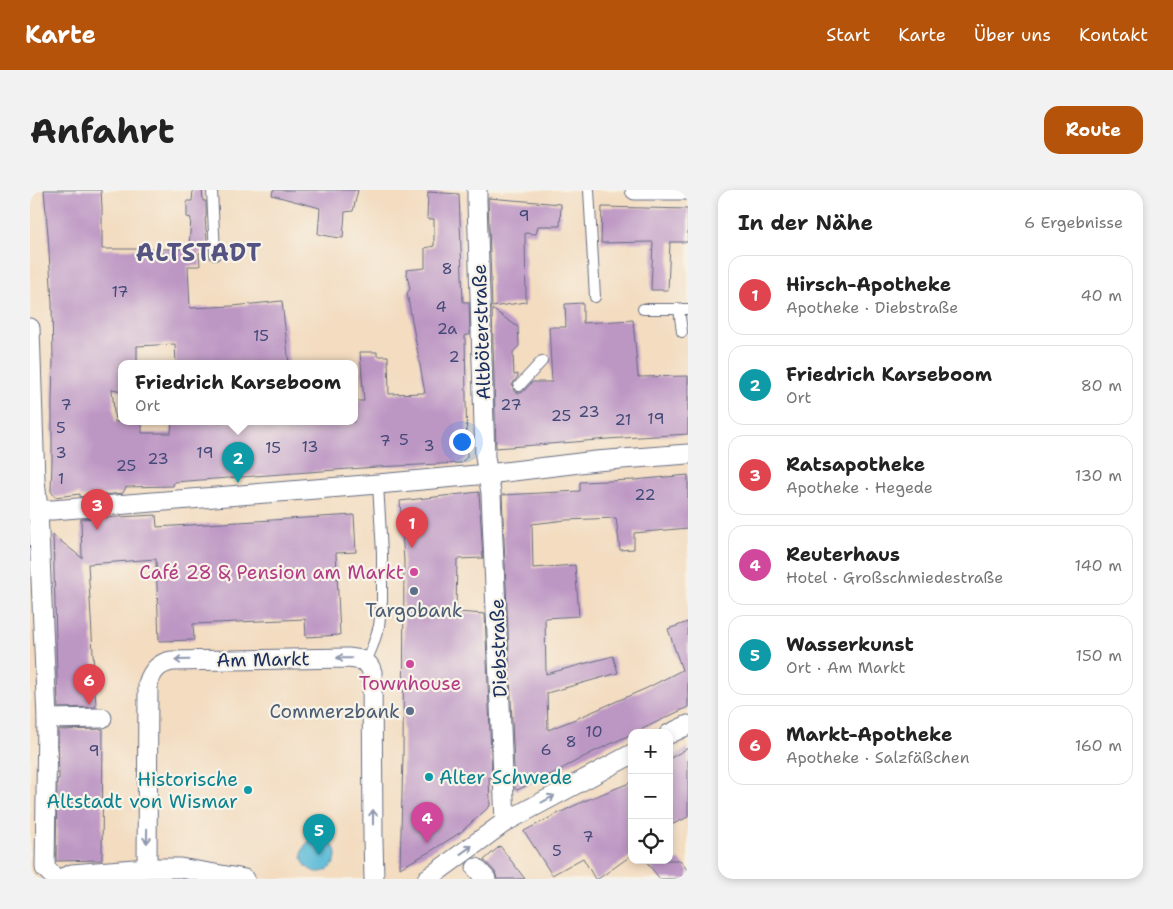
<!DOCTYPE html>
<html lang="de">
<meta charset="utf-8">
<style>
:root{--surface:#fff;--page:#f2f2f2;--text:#222;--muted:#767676;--line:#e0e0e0;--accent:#b45309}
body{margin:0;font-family:"Shantell Sans",sans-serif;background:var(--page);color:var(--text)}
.controls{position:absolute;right:15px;bottom:15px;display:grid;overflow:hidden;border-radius:10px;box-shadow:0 2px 8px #0003}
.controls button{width:45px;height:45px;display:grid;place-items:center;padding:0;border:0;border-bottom:1px solid var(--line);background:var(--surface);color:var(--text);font:25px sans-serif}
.you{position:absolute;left:431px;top:251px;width:18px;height:18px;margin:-12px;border:4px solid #fff;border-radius:50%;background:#1a73e8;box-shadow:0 0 0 8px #1a73e833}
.badge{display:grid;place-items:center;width:32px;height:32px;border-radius:50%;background:var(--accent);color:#fff;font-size:16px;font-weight:700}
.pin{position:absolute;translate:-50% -41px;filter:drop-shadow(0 1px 2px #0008)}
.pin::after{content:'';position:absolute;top:26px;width:18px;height:15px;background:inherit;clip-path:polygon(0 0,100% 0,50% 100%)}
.popup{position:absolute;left:88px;top:170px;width:240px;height:65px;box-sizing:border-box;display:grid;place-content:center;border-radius:10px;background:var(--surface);filter:drop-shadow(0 1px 4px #0005);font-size:16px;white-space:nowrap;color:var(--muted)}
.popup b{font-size:19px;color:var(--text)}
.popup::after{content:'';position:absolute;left:50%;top:100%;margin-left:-10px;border:10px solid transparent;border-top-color:var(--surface)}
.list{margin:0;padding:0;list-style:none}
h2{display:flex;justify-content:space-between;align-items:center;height:65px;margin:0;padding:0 20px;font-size:21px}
h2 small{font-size:16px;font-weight:400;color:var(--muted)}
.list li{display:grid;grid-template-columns:32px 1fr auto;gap:15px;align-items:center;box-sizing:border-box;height:80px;margin:0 10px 10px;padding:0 10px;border:1px solid var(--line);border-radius:15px}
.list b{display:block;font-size:19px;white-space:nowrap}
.list p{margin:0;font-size:16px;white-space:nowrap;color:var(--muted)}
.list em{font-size:16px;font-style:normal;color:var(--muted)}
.icon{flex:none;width:28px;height:28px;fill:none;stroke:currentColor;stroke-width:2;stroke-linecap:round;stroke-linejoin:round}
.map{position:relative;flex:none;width:658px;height:689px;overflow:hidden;border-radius:15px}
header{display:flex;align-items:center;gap:30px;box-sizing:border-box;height:70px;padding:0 25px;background:var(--accent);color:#fff}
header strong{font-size:24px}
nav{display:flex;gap:28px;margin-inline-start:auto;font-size:18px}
.intro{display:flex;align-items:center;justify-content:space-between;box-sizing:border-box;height:120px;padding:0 30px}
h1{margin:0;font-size:35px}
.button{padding:12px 22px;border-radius:15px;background:var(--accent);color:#fff;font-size:18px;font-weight:700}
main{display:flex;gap:30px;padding:0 30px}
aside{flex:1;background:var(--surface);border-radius:15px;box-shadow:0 2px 8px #0003}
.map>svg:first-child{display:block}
.water{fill:#58bad7;stroke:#3a749a}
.building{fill:#bd97c4}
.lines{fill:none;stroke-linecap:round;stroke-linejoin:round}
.lane-casing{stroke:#676c80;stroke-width:12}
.street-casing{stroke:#676c80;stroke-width:21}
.lane{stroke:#fff;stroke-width:10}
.street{stroke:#fff;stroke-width:19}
.oneway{stroke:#8d97ae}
.hotel-dot{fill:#d1479c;stroke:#f7f3e8;stroke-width:2}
.service-dot{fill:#5c6f8a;stroke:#f7f3e8;stroke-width:2}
.culture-dot{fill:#0f9aa8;stroke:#f7f3e8;stroke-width:2}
.labels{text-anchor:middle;stroke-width:4.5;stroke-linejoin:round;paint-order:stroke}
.number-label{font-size:16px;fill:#444978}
.street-label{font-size:19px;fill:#1b2f5e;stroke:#f7f3e8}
.hotel-label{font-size:19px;fill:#b23c85;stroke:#f7f3e8;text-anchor:end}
.service-label{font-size:19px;fill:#4e5e75;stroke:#f7f3e8}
.culture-label{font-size:19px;fill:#0d838f;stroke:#f7f3e8;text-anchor:start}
.district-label{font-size:24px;font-weight:bold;letter-spacing:1px;fill:#545382;stroke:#f7f3e8}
</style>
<header>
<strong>Karte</strong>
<nav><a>Start</a><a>Karte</a><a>Über uns</a><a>Kontakt</a></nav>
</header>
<div class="intro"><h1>Anfahrt</h1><a class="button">Route</a></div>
<main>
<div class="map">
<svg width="658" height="689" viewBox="0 0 658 689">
<rect width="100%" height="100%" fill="#f7f3e8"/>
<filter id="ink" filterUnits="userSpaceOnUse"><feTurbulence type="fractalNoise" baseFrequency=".02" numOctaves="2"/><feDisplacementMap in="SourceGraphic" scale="10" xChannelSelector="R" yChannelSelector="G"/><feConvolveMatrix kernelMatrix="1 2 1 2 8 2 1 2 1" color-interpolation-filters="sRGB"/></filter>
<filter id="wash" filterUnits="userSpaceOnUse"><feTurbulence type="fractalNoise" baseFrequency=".0096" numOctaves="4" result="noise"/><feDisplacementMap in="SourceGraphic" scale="20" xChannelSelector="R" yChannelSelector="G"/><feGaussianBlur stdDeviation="1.12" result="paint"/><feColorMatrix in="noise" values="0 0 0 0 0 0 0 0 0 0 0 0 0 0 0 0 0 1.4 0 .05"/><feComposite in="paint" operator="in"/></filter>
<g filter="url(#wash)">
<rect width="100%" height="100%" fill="#f3dcc0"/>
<circle class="water" cx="289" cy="665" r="17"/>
<g id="blocks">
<g class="building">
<polygon points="14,0 71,0 72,17 72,59 159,59 161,28 157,27 157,11 162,11 163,0 172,0 173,11 176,11 176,28 175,28 178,60 169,63 170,76 158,76 160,118 203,116 252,111 259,174 146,174 145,154 107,156 107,174 92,174 92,201 82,199 85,232 112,232 112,243 141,243 142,232 324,232 324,211 334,211 330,162 347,162 347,166 358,166 359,204 395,203 377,103 380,99 376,80 395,78 395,58 404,56 404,29 397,29 398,2 429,4 433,112 439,112 440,145 435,145 437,267 431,273 346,277 144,292 143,296 96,297 93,303 50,307 50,304 25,307 21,301 22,272 22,212 23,170 22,113 18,45"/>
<polygon points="243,0 328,0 323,21 315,22 313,48 303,47 288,44 290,18 242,5"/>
<polygon points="458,8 531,14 530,36 508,36 506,44 495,43 496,112 462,117"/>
<polygon points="572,17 658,19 658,52 640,52 638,100 621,100 623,52 571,53"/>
<polygon points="553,113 553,133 603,130 608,187 658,186 658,244 577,249 545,252 466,258 462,119 488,137 489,156 483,162 484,185 488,184 488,186 482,195 484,201 487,203 491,203 494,201 502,192 522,192 519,137 536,137 535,114"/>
<polygon points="658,285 658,338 604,343 604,359 590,360 586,328 536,330 502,334 503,378 545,375 549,426 515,428 516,484 583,466 588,483 517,503 518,540 548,528 617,498 652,480 638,439 658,432 658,517 604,543 602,543 602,544 563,562 522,584 487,600 485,599 472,305 550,301 550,292 604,290"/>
<polygon points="449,302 453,368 427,369 426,422 455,424 462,588 459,587 460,616 431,642 401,661 370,678 373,568 374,371 370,311"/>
<polygon points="126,325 127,337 324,325 326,362 306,363 310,445 276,447 275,429 163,434 164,450 129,451 126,369 58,374 66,517 28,518 23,345 52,368 51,329"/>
<polygon points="73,539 72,670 26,671 27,589 29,589 28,540"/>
<polygon points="658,558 658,627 639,636 639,569"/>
<polygon points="602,592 602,665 568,689 565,689 553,668 522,685 494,641 525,625 554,611"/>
<polygon points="470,656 495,689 467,689 465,682 454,670"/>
<polygon points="615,670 650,670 658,681 658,689 630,689"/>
</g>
</g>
</g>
<g filter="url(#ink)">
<use href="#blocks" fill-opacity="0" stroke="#676c80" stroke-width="1"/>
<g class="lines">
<defs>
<g id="lane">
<polyline points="182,0 185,65"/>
<polyline points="559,0 565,107"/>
<polyline points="613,119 658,119"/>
<polyline points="649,119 652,142"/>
<polyline points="489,196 512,171"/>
<polyline points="336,472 343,455 349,436 352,411 352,363 348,294"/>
</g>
<g id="street">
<polyline points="447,0 447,11 455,267 461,303 475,632"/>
<polyline points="605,0 658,0"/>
<polyline points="0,138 5,290 8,320 17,529 15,678 26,689"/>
<polyline points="0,320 23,320 348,294 458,284 566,271 658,264"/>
<polyline points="17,529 72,528"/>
<polyline points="639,544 658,535"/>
<path d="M117,678L118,494C122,481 129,473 142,471L318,468C329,469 339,470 342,482L343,649L344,689"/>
<polyline points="446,678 456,689"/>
<polyline points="30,689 42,684 117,678 150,678 215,689"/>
<polyline points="397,689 475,632 602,564"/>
</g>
</defs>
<use href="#lane" class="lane-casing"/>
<use href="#street" class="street-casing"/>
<use href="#lane" class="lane"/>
<use href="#street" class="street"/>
</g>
<defs><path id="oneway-shaft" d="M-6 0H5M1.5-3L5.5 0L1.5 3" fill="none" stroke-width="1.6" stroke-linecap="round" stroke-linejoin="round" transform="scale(1.25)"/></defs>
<g class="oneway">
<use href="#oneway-shaft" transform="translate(314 468) rotate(-179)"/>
<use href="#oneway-shaft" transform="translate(152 470) rotate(179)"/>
<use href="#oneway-shaft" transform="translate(518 609) rotate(-28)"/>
<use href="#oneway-shaft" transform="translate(343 627) rotate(-90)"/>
<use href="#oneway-shaft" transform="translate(117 646) rotate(91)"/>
<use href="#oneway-shaft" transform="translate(436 660) rotate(-36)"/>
</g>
</g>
<g class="hotel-dot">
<circle cx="384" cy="382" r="5"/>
<circle cx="380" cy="474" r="5"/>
</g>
<g class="service-dot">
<circle cx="384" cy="401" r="5"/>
<circle cx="380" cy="521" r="5"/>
</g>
<g class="culture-dot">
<circle cx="399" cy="587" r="5"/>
<circle cx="218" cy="600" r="5"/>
</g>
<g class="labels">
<g class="number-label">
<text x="494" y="31">9</text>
<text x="417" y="84">8</text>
<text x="90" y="107">17</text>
<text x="411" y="122">4</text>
<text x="417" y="144">2a</text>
<text x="231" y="151">15</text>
<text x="424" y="172">2</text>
<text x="36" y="220">7</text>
<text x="481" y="220">27</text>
<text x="559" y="227">23</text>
<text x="531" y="231">25</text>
<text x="626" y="234">19</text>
<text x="593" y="235">21</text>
<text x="31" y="243">5</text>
<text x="374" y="255">5</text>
<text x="355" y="256">7</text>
<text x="399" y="261">3</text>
<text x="280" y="262">13</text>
<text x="243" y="263">15</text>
<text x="31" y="268">3</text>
<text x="175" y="268">19</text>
<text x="128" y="274">23</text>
<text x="96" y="281">25</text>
<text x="31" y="294">1</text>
<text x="615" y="310">22</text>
<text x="564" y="547">10</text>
<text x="541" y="557">8</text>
<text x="516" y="565">6</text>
<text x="64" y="566">9</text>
<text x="558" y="652">7</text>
<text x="527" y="666">5</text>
</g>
<g class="street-label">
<text transform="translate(451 142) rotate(-92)" y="7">Altböterstraße</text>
<text transform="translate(468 458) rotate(-92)" y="7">Diebstraße</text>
<text transform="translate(233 469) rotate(-1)" y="7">Am Markt</text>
</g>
<g class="hotel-label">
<text x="374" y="389">Café 28 &amp; Pension am Markt</text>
<text x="380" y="500" text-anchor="middle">Townhouse</text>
</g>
<g class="service-label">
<text x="384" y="427">Targobank</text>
<text x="370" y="528" text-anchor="end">Commerzbank</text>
</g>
<g class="culture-label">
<text x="409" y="594">Alter Schwede</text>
<text x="208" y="596" text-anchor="end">Historische<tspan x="208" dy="22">Altstadt von Wismar</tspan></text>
</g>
<g class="district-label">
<text x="169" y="71">ALTSTADT</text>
</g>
</g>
</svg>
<div class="controls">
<button>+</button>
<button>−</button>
<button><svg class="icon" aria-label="locate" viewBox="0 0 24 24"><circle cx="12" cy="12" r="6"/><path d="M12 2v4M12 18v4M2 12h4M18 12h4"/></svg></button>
</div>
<div class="you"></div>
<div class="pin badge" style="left:382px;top:358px;background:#e0444e">1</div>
<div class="pin badge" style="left:208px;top:293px;background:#0f9aa8">2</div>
<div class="popup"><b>Friedrich Karseboom</b>Ort</div>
<div class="pin badge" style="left:67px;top:340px;background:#e0444e">3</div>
<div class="pin badge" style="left:397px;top:653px;background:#d1479c">4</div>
<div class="pin badge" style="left:289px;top:665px;background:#0f9aa8">5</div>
<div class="pin badge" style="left:59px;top:515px;background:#e0444e">6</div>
</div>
<aside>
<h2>In der Nähe<small>6 Ergebnisse</small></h2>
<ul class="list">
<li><span class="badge" style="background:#e0444e">1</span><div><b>Hirsch-Apotheke</b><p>Apotheke · Diebstraße</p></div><em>40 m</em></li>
<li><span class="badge" style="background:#0f9aa8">2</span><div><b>Friedrich Karseboom</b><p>Ort</p></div><em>80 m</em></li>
<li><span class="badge" style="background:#e0444e">3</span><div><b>Ratsapotheke</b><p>Apotheke · Hegede</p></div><em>130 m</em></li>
<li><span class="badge" style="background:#d1479c">4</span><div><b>Reuterhaus</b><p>Hotel · Großschmiedestraße</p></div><em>140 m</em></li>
<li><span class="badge" style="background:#0f9aa8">5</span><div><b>Wasserkunst</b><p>Ort · Am Markt</p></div><em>150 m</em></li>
<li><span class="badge" style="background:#e0444e">6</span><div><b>Markt-Apotheke</b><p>Apotheke · Salzfäßchen</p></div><em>160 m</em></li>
</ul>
</aside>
</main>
